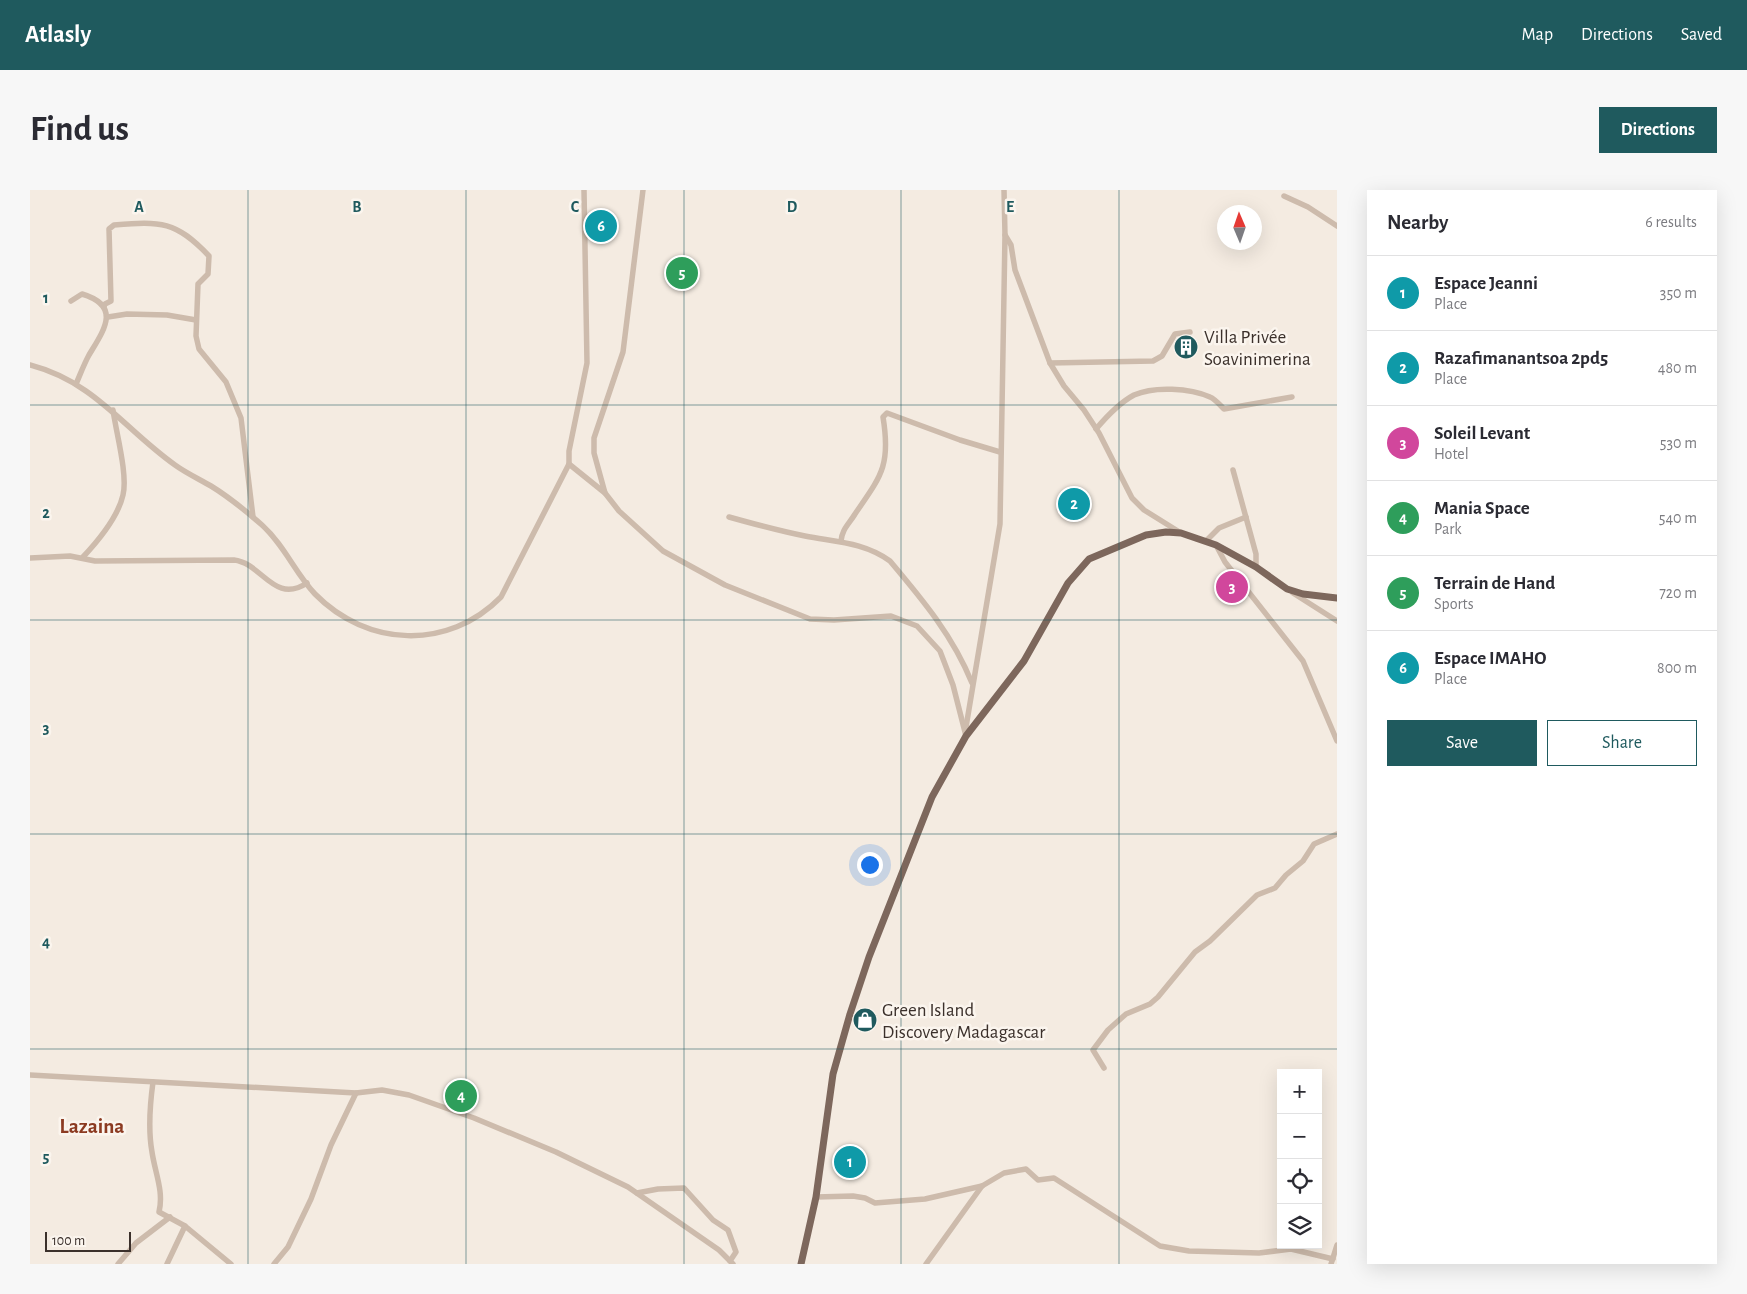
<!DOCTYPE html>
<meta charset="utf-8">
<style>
:root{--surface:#fff;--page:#f7f7f7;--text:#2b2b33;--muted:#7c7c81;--line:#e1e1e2;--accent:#1f5a5e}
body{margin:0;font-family:"Alegreya Sans",sans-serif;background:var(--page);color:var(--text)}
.controls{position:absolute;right:15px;bottom:15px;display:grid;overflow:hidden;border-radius:0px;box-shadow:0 5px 20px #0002}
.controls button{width:45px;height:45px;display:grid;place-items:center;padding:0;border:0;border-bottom:1px solid var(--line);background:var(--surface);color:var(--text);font:25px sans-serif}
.compass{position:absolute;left:1187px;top:15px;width:45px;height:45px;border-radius:50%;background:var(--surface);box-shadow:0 5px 20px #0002;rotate:358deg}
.scale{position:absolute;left:15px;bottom:12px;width:86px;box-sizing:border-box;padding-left:5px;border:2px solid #3b302b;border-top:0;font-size:14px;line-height:18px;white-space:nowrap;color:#3b302b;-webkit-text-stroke:4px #fbf5ee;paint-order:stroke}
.you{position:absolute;left:839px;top:674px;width:18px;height:18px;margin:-12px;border:4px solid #fff;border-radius:50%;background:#1a73e8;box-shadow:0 0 0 8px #1a73e833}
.badge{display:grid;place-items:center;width:32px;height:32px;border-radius:50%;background:var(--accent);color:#fff;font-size:16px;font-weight:700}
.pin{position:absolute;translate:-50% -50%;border:2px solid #fff;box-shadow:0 1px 5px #0006}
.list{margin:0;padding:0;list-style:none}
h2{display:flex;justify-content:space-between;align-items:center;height:65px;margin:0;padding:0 20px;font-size:21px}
h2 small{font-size:16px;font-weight:400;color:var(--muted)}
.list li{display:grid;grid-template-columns:32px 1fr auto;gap:15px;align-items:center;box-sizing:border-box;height:75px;padding:0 20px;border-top:1px solid var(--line)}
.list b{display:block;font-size:19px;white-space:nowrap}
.list p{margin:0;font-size:16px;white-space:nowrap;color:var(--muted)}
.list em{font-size:16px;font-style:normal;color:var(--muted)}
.actions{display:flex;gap:10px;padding:15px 20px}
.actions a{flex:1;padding:11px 0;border:1px solid var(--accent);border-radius:0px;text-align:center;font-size:18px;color:var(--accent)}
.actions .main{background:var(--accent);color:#fff}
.icon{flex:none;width:28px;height:28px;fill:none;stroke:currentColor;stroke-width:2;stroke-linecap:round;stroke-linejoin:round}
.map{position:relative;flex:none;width:1307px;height:1074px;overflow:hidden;border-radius:0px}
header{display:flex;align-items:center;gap:30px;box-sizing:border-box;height:70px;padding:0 25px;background:var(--accent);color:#fff}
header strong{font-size:24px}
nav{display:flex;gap:28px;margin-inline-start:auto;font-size:18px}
.intro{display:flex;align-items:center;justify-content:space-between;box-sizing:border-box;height:120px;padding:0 30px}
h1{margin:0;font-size:35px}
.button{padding:12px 22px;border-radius:0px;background:var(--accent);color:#fff;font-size:18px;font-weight:700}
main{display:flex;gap:30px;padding:0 30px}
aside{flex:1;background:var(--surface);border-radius:0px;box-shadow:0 5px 20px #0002}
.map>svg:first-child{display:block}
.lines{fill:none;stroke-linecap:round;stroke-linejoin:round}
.minor{stroke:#cdbbac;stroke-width:5.5}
.major{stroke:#7d675c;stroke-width:7}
.grid{fill:none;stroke:#1f5a5e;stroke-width:1;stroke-opacity:0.55}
.labels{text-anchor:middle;stroke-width:5;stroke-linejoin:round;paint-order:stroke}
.poi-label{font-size:19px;fill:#3b302b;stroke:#fbf5ee;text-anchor:start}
.quarter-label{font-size:21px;font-weight:bold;fill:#8c3b22;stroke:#fbf5ee}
.grid-label{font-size:16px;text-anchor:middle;font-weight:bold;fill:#1f5a5e;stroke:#fbf5ee;stroke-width:5;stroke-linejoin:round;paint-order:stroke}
</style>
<header>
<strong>Atlasly</strong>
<nav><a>Map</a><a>Directions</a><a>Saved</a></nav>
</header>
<div class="intro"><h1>Find us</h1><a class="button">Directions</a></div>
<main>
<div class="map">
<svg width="1307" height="1074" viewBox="0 0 1307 1074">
<rect width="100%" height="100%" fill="#f4ebe1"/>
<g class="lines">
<g class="minor">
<polyline points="974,0 975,45 981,55 985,80 1020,173 1034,196 1054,220 1069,243 1102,308 1114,320 1151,343"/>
<polyline points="1254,6 1278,17 1307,36"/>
<path d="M41,111L52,104C92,116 74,140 59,165C54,174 50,185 46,194"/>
<path d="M74,117L75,114L81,111L79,39L84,35C131,31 146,31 179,66L178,84L168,94L166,146L169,159L196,192L211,228L223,327"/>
<polyline points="78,127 97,124 137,125 166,130"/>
<polyline points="1020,173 1123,171 1132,166 1145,144 1160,142"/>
<path d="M0,175C65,192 94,239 145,275C156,283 169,289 181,296C199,307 216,321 232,335C255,356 265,383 285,404C337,457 418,461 471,407L539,274L575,303L589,321L633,361L695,395L780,429L804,430L861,426L887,436L910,461L923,495L936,546"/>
<path d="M1066,239C1077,226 1089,213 1104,205C1124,196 1160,198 1180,207C1185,209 1190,215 1194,219L1262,207"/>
<polyline points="539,274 539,261 557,173 554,0"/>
<polyline points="1203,280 1226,364 1226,377"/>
<polyline points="575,303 564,263 564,248 593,162 613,0"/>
<path d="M699,327C724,334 749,341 775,346C805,352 834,352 860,371C892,409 923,446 942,493"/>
<path d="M811,351C812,339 819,334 825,324C851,286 861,276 853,227L857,223L930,250L970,262"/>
<polyline points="1176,351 1189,338 1216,327"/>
<polyline points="1186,355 1195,372 1273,471 1307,551"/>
<path d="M53,367C68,351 88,327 93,305C98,285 86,242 83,220"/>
<path d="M0,368L40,366L65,371L204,370C232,373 244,415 277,393"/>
<polyline points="1263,403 1307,431"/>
<polyline points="936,537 970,334 975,45"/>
<polyline points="1074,878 1063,860 1078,840 1096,824 1120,814 1128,807 1165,762 1180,751 1227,705 1245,698 1256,685 1273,671 1284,654 1307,644"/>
<polyline points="0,885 326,903 352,900 379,905 444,928 526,962 598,997 689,1060 703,1074"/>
<path d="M123,892C120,914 118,940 122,962C125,983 134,1001 129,1022L155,1036L201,1074"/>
<polyline points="607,1003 628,999 654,998 683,1030 698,1040 706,1062 700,1071"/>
<polyline points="786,1007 823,1006 835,1008 845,1013 895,1009 952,996"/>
<polyline points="88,1074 106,1053 140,1027"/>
<polyline points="137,1074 155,1036"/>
<polyline points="244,1074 258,1057 281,1009 301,955 326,903"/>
<polyline points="896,1074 952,996 974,983 996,979 1008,990 1024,988 1130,1056 1159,1061 1229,1063 1261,1059 1303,1069"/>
<polyline points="1301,1074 1307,1055"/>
</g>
<polyline class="major" points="771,1074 786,1007 803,884 820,824 839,767 902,607 936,546 994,471 1038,393 1059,369 1116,345 1136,342 1151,343 1186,355 1226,377 1257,399 1273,404 1307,408"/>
</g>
<path class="grid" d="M218,0V1074M436,0V1074M654,0V1074M871,0V1074M1089,0V1074M0,215H1307M0,430H1307M0,644H1307M0,859H1307"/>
<defs>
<symbol id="building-disc" viewBox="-11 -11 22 22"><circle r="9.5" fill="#1f5a5e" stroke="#fbf5ee"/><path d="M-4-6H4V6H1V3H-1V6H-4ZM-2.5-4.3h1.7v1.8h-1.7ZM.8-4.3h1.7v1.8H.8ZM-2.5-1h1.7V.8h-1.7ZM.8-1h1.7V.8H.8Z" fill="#fff"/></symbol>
<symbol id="shop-disc" viewBox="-11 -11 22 22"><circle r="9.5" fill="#1f5a5e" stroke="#fbf5ee"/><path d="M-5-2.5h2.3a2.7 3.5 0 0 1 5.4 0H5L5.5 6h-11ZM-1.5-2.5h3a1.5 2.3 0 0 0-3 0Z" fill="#fff"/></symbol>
</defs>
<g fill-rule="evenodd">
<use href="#building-disc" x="1142" y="143" width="28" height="28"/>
<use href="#shop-disc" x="821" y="816" width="28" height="28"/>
</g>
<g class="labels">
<g class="poi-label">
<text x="1174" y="153">Villa Privée<tspan x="1174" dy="22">Soavinimerina</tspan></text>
<text x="852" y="826">Green Island<tspan x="852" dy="22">Discovery Madagascar</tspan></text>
</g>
<g class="quarter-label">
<text x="62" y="943">Lazaina</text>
</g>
</g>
<g class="grid-label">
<text x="109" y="22">A</text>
<text x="327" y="22">B</text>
<text x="545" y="22">C</text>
<text x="762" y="22">D</text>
<text x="980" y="22">E</text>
<text x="16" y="113">1</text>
<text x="16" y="328">2</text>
<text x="16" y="543">3</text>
<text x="16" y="757">4</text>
<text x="16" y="972">5</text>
</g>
</svg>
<div class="controls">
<button>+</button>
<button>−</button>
<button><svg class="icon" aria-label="locate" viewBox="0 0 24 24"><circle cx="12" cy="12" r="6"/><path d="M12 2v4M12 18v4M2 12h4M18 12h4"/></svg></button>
<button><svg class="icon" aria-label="layers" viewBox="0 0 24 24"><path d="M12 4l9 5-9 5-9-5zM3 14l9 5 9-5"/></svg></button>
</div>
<svg class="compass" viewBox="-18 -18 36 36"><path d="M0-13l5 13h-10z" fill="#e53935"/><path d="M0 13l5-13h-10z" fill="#7c7c81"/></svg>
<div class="scale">100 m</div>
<div class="you"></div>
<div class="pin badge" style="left:820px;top:972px;background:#0f9aa8">1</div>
<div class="pin badge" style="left:1044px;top:314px;background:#0f9aa8">2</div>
<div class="pin badge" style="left:1202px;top:397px;background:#d1479c">3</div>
<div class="pin badge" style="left:431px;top:906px;background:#2e9e5b">4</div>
<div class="pin badge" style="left:652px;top:83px;background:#2e9e5b">5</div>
<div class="pin badge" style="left:571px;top:36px;background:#0f9aa8">6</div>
</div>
<aside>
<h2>Nearby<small>6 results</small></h2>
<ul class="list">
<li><span class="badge" style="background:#0f9aa8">1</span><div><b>Espace Jeanni</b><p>Place</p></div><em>350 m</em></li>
<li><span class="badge" style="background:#0f9aa8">2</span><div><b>Razafimanantsoa 2pd5</b><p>Place</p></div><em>480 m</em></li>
<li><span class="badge" style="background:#d1479c">3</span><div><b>Soleil Levant</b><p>Hotel</p></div><em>530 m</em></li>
<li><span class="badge" style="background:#2e9e5b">4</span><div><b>Mania Space</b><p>Park</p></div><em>540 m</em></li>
<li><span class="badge" style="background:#2e9e5b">5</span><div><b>Terrain de Hand</b><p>Sports</p></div><em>720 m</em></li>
<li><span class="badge" style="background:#0f9aa8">6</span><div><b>Espace IMAHO</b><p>Place</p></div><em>800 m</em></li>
</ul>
<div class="actions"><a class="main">Save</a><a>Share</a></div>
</aside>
</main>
